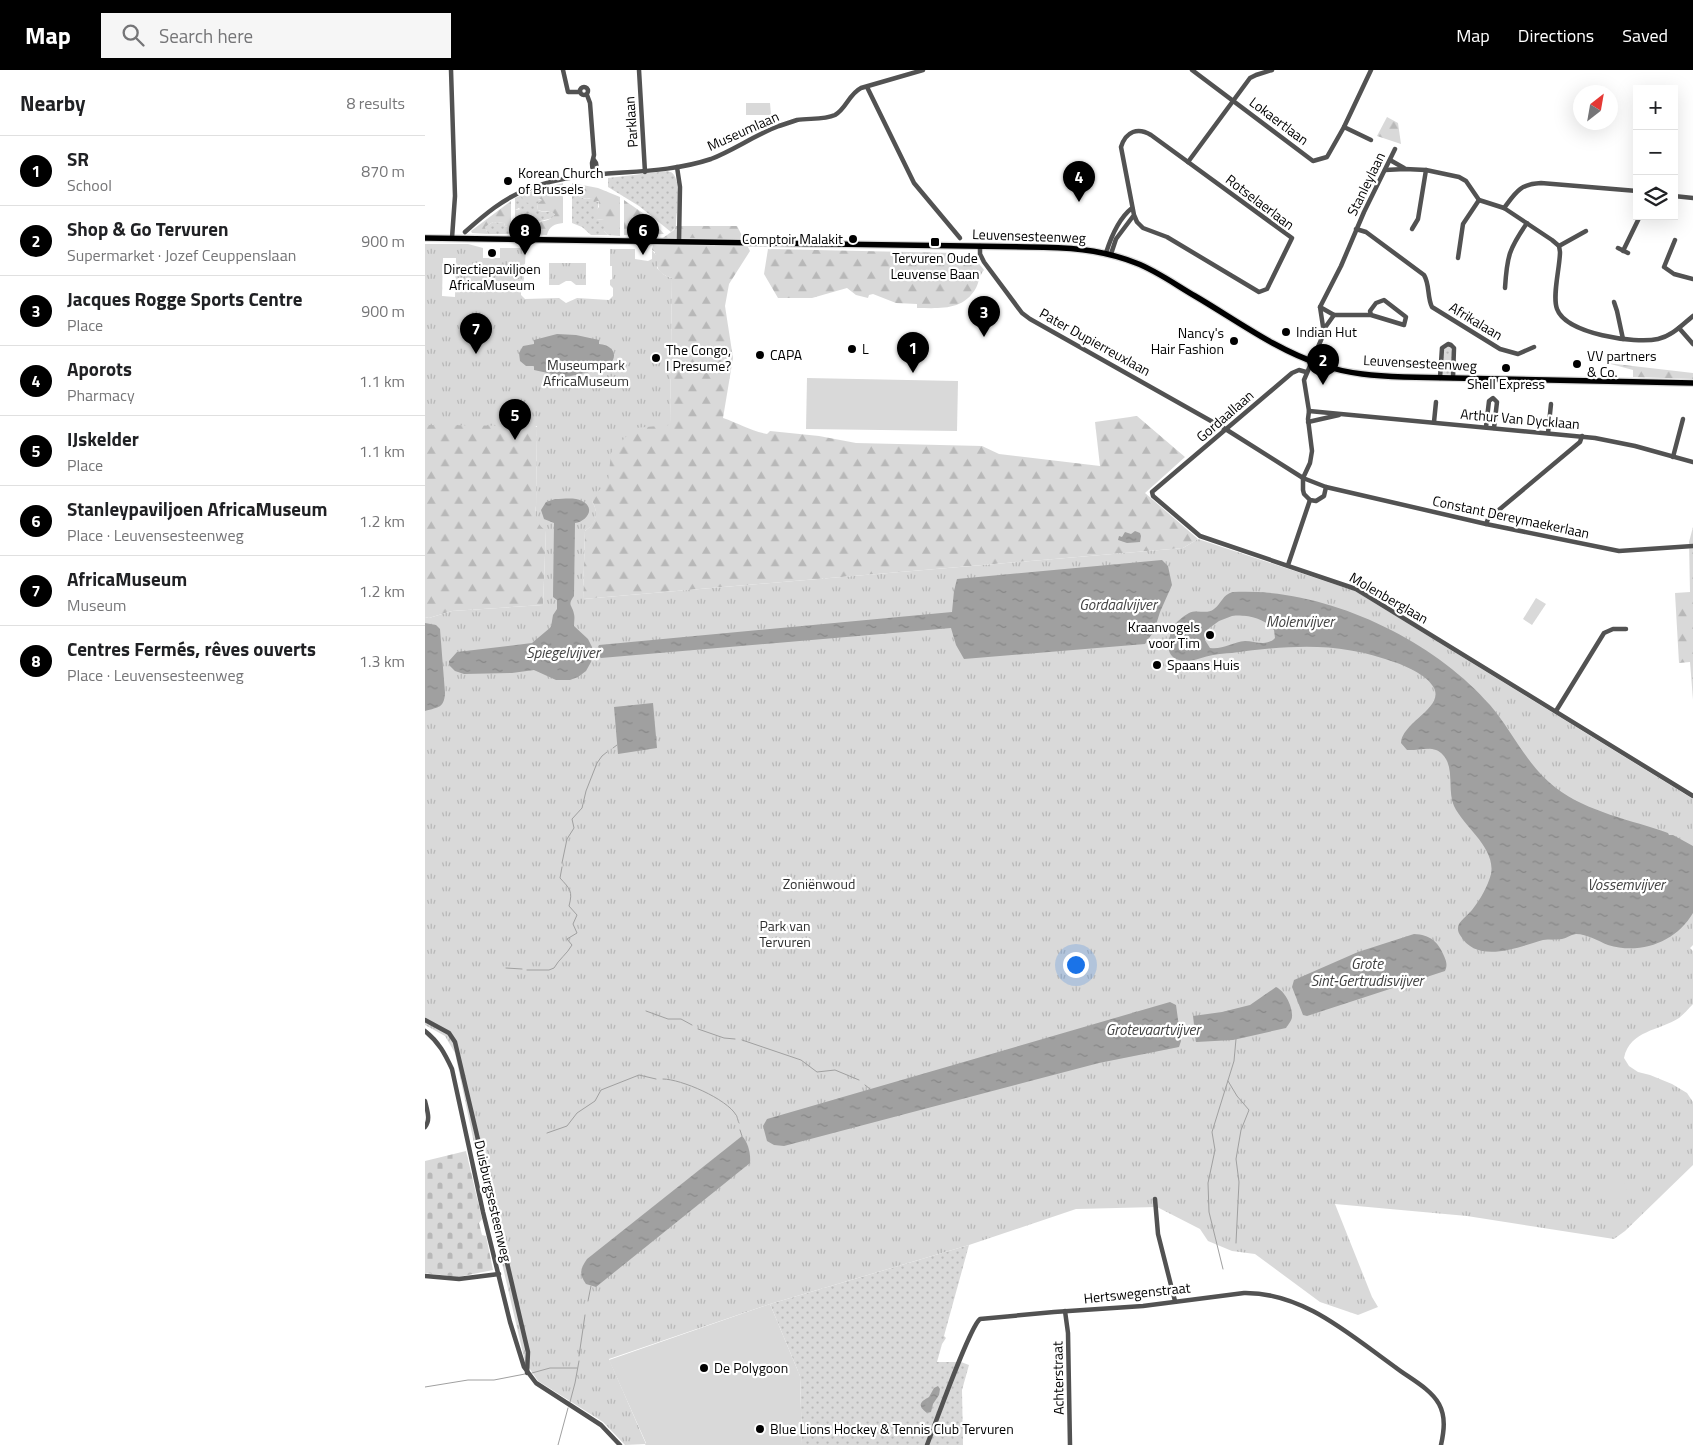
<!DOCTYPE html>
<meta charset="utf-8">
<style>
:root{--surface:#fff;--page:#f6f6f6;--text:#202124;--muted:#757577;--line:#e0e0e0;--accent:#000}
body{margin:0;font-family:"Titillium Web",sans-serif;background:var(--page);color:var(--text)}
.controls{position:absolute;right:15px;top:15px;display:grid;overflow:hidden;border-radius:0px;box-shadow:0 5px 20px #0002}
.controls button{width:45px;height:45px;display:grid;place-items:center;padding:0;border:0;border-bottom:1px solid var(--line);background:var(--surface);color:var(--text);font:25px sans-serif}
.compass{position:absolute;left:1148px;top:15px;width:45px;height:45px;border-radius:50%;background:var(--surface);box-shadow:0 5px 20px #0002;rotate:31deg}
.you{position:absolute;left:650px;top:894px;width:18px;height:18px;margin:-12px;border:4px solid #fff;border-radius:50%;background:#1a73e8;box-shadow:0 0 0 8px #1a73e833}
.badge{display:grid;place-items:center;width:32px;height:32px;border-radius:50%;background:var(--accent);color:#fff;font-size:16px;font-weight:700}
.pin{position:absolute;translate:-50% -41px;filter:drop-shadow(0 1px 2px #0008)}
.pin::after{content:'';position:absolute;top:26px;width:18px;height:15px;background:inherit;clip-path:polygon(0 0,100% 0,50% 100%)}
.list{margin:0;padding:0;list-style:none}
h2{display:flex;justify-content:space-between;align-items:center;height:65px;margin:0;padding:0 20px;font-size:21px}
h2 small{font-size:16px;font-weight:400;color:var(--muted)}
.list li{display:grid;grid-template-columns:32px 1fr auto;gap:15px;align-items:center;box-sizing:border-box;height:70px;padding:0 20px;border-top:1px solid var(--line)}
.list b{display:block;font-size:19px;white-space:nowrap}
.list p{margin:0;font-size:16px;white-space:nowrap;color:var(--muted)}
.list em{font-size:16px;font-style:normal;color:var(--muted)}
.icon{flex:none;width:28px;height:28px;fill:none;stroke:currentColor;stroke-width:2;stroke-linecap:round;stroke-linejoin:round}
.map{position:relative;flex:none;width:1268px;height:1375px;overflow:hidden}
header{display:flex;align-items:center;gap:30px;box-sizing:border-box;height:70px;padding:0 25px;background:var(--accent);color:#fff}
header strong{font-size:24px}
nav{display:flex;gap:28px;margin-inline-start:auto;font-size:18px}
.search{width:350px;height:45px;background:var(--page);display:flex;align-items:center;gap:12px;box-sizing:border-box;padding:0 18px;border-radius:0px;color:var(--muted);font-size:19px}
main{display:flex}
aside{flex:1;background:var(--surface)}
.map>svg:first-child{display:block}
.grass{fill:url(#grass-dots)}
.forest{fill:url(#forest-firs)}
.cemetery{fill:url(#cemetery-stones)}
.park{fill:url(#park-tufts);fill-rule:evenodd}
.pitch{fill:#d9d9d9}
.water{fill:url(#water-ripples);fill-rule:evenodd}
.lines{fill:none;stroke-linecap:round;stroke-linejoin:round}
.stream{stroke:#a0a0a0;stroke-width:1}
.major-casing{stroke:#dbdbdb;stroke-width:8}
.minor{stroke:#525252;stroke-width:4.5}
.major{stroke:#000;stroke-width:5.5}
.poi-dot{fill:#000;stroke:#fff;stroke-width:2}
.labels{text-anchor:middle;stroke-width:4.5;stroke-linejoin:round;paint-order:stroke}
.street-label{font-size:14px;fill:#000;stroke:#fff}
.poi-label{font-size:14px;fill:#000;stroke:#fff;text-anchor:start}
.park-label{font-size:14px;fill:#303030;stroke:#fff}
.water-label{font-size:15px;font-style:italic;fill:#414141;stroke:#fff}
</style>
<header>
<strong>Map</strong>
<div class="search"><svg class="icon" aria-label="search" viewBox="0 0 24 24"><circle cx="10" cy="10" r="6"/><path d="M15 15l6 6"/></svg>Search here</div>
<nav><a>Map</a><a>Directions</a><a>Saved</a></nav>
</header>
<main>
<aside>
<h2>Nearby<small>8 results</small></h2>
<ul class="list">
<li><span class="badge">1</span><div><b>SR</b><p>School</p></div><em>870 m</em></li>
<li><span class="badge">2</span><div><b>Shop &amp; Go Tervuren</b><p>Supermarket · Jozef Ceuppenslaan</p></div><em>900 m</em></li>
<li><span class="badge">3</span><div><b>Jacques Rogge Sports Centre</b><p>Place</p></div><em>900 m</em></li>
<li><span class="badge">4</span><div><b>Aporots</b><p>Pharmacy</p></div><em>1.1 km</em></li>
<li><span class="badge">5</span><div><b>IJskelder</b><p>Place</p></div><em>1.1 km</em></li>
<li><span class="badge">6</span><div><b>Stanleypaviljoen AfricaMuseum</b><p>Place · Leuvensesteenweg</p></div><em>1.2 km</em></li>
<li><span class="badge">7</span><div><b>AfricaMuseum</b><p>Museum</p></div><em>1.2 km</em></li>
<li><span class="badge">8</span><div><b>Centres Fermés, rêves ouverts</b><p>Place · Leuvensesteenweg</p></div><em>1.3 km</em></li>
</ul>
</aside>
<div class="map">
<svg width="1268" height="1375" viewBox="0 0 1268 1375">
<defs>
<pattern id="grass-dots" width="8" height="8" patternUnits="userSpaceOnUse" patternTransform="scale(1.25)"><rect width="8" height="8" fill="#d9d9d9"/><path d="M2 2h.1M6 6h.1" fill="none" stroke="#b8b8b8" stroke-width="1.8" stroke-linecap="round"/></pattern>
<pattern id="forest-firs" width="22" height="20" patternUnits="userSpaceOnUse" patternTransform="scale(1.25)"><rect width="22" height="20" fill="#d9d9d9"/><path d="M5 1l3.5 6h-7zM16 11l3.5 6h-7z" fill="#b8b8b8"/></pattern>
<pattern id="cemetery-stones" width="16" height="16" patternUnits="userSpaceOnUse" patternTransform="scale(1.25)"><rect width="16" height="16" fill="#d9d9d9"/><path d="M2 7V4a2 2 0 0 1 4 0v3zM10 15v-3a2 2 0 0 1 4 0v3z" fill="#b8b8b8"/></pattern>
<pattern id="park-tufts" width="24" height="20" patternUnits="userSpaceOnUse" patternTransform="scale(1.25)"><rect width="24" height="20" fill="#d9d9d9"/><path d="M3 7l-1-3M5 7V3M7 7l1-3M15 17l-1-3M17 17v-4M19 17l1-3" fill="none" stroke="#b8b8b8"/></pattern>
<pattern id="water-ripples" width="26" height="14" patternUnits="userSpaceOnUse" patternTransform="scale(1.25)"><rect width="26" height="14" fill="#a0a0a0"/><path d="M2 4q2-2 4 0t4 0M15 11q2-2 4 0t4 0" fill="none" stroke="#888"/></pattern>
</defs>
<rect width="100%" height="100%" fill="#fff"/>
<g class="grass">
<path d="M242,101C246,102 247,102 249,105C256,115 251,145 251,157L246,162L214,136L183,117V108Z"/>
<path d="M147,118C153,124 152,128 163,129L166,128L172,132L174,131L171,149L179,150V161L183,165H166L157,157L147,153Z"/>
<path d="M97,125V127L117,130L112,134L113,140C118,143 124,141 130,143L128,148L111,152L103,143H98L94,138L90,140V128Z"/>
<polygon points="68,152 79,153 80,156 86,158 86,164 63,164 60,157"/>
<polygon points="1023,276 1026,278 1027,282 1026,306 1017,306 1018,279"/>
<polygon points="544,1175 519,1266 521,1268 517,1274 512,1292 536,1292 544,1295 537,1320 538,1375 377,1375 375,1306 345,1234"/>
</g>
<g class="forest">
<polygon points="962,47 973,53 976,74 952,66"/>
<path d="M138,113V153C130,154 124,156 122,165L90,164V140L97,139L98,143H103L111,152C119,151 126,151 130,144C124,140 119,143 113,140L112,134L117,130L115,129L104,133L98,132L97,125L107,121Z"/>
<path d="M147,113L173,118L195,127V166L183,165L179,161V150L171,149L169,143L174,137V131L169,132L166,128C156,131 147,123 147,113Z"/>
<polygon points="199,130 225,148 239,164 199,165"/>
<polygon points="86,131 86,158 80,156 79,153 68,152 60,157 63,164 47,163 46,161"/>
<path d="M251,156H312L325,181L304,214L300,236L308,288L298,348C313,353 326,361 342,364L345,361L394,366L431,373L557,376L574,384L675,396L670,352L712,346L760,387L720,423L773,469L758,478L158,529L160,461C171,453 174,443 167,431L176,353L245,354L247,208C231,203 232,197 230,182L227,180L228,175L249,160Z"/>
<path d="M343,179L531,183V184C545,184 551,189 559,200C554,206 554,212 551,218C538,241 515,238 492,238V234L471,233L448,224L444,225L443,228L431,225L422,218L387,228H353L339,204Z"/>
<polygon points="1182,293 1268,303 1268,309 1208,307 1208,300"/>
<path d="M0,294L112,357L111,436C109,446 113,454 121,460L118,535L27,541L4,548L0,547Z"/>
<polygon points="1268,457 1268,630 1265,592 1254,593 1250,523 1265,522 1264,472"/>
</g>
<polygon class="cemetery" points="41,1081 57,1149 54,1153 57,1165 61,1166 68,1200 33,1207 0,1203 0,1091"/>
<g class="park">
<path d="M0,174H43L58,178V188H75V178H101L100,194L98,195L99,215L96,217V225L100,229L134,228L141,233L152,228L184,230L188,226V218L185,215V210L187,209V196H185V179H210V189L223,191L227,189V180L234,189L232,198C237,203 239,206 247,208L245,355L209,358L186,383L183,413L172,422L167,431C174,443 172,453 160,461L158,529L758,478L773,469L930,521L1268,729V875L1265,878L1268,881V934C1263,939 1259,944 1254,948C1234,961 1205,960 1199,988L1204,996L1213,1002L1225,1005L1247,1014L1262,1023L1268,1032V1095L1200,1161L1189,1169L1042,1146L910,1134L947,1227L953,1237L933,1245L895,1232L830,1184L807,1181L783,1171L775,1159L732,1137L651,1139L544,1175L345,1234L184,1289L221,1374L200,1375L178,1352L113,1311L100,1292L49,1073L30,983L20,966L0,955V547L4,548L27,541L118,535L121,461C112,454 109,447 111,436L112,356L0,355ZM18,188H31L30,227L17,226Z"/>
<polygon points="124,193 161,193 161,215 151,215 146,211 141,211 134,215 124,215"/>
</g>
<g class="pitch">
<polygon points="321,33 345,33 346,45 321,45"/>
<polygon points="382,308 533,311 532,361 381,359"/>
<polygon points="1111,528 1121,534 1107,555 1098,549"/>
<polygon points="1198,1111 1203,1122 1181,1132 1176,1122"/>
<polygon points="345,1234 375,1306 377,1375 220,1375 221,1373 184,1290"/>
</g>
<g class="water">
<path d="M132,264L151,265L174,270V274C194,275 194,296 174,297V300L141,307L109,300V296H101L95,291L94,283L98,276L109,274V270Z"/>
<path d="M130,429C139,429 150,427 157,431C171,438 162,451 150,453L149,526C142,536 147,534 149,544C150,548 149,552 149,556L163,569L167,577L168,585L166,592L161,601L153,607L145,610H131L109,600L87,603L39,604L30,601L24,595V591L32,582L107,573L126,557L128,545L132,539V530L128,527L129,453L119,449L116,440L121,432Z"/>
<polygon points="710,461 715,463 716,466 715,472 702,473 693,470 694,466 697,467 700,462 706,464"/>
<polygon points="737,490 743,496 747,515 735,542 729,561 720,574 539,589 531,575 526,558 176,588 173,586 172,579 174,575 527,542 529,521 532,509"/>
<path d="M808,522C898,517 1007,568 1065,635C1088,662 1102,696 1131,718C1162,742 1207,750 1243,763L1244,765H1248L1268,776V843C1251,872 1216,885 1183,875C1173,871 1162,864 1151,864C1145,865 1142,868 1137,869C1131,870 1124,869 1118,870C1093,877 1052,895 1035,865C1033,862 1032,858 1034,854C1037,849 1043,845 1047,840C1055,830 1063,816 1066,804C1071,778 1039,757 1029,736C1022,720 1030,698 1018,685C1009,674 994,681 982,680L976,673C977,652 1019,638 1009,618C1003,606 983,597 972,593C914,571 866,575 807,583C800,583 794,584 788,585C777,587 766,593 754,590C738,586 743,566 750,555C752,551 759,546 764,543C772,539 782,545 789,539C797,533 797,525 808,522ZM807,546C822,544 839,548 849,560L850,568C842,577 830,571 820,571C808,572 797,580 785,578L780,570L783,559L794,551Z"/>
<path d="M0,553L11,555L15,559L20,623C19,638 14,637 0,641Z"/>
<polygon points="228,633 232,678 193,684 189,637"/>
<path d="M989,864C1005,865 1013,871 1019,886C1021,891 1023,895 1020,901L882,946L878,945L867,917L869,910L933,882Z"/>
<path d="M851,917C860,921 868,937 867,947C867,950 863,955 861,958L808,970L771,972L768,946L797,942L825,935Z"/>
<polygon points="745,932 751,935 756,971 754,977 674,993 359,1076 349,1075 342,1071 338,1056 342,1049"/>
<path d="M317,1066C323,1072 326,1084 325,1093L171,1217L161,1214C154,1204 155,1199 162,1189Z"/>
<path d="M513,1316L515,1319L514,1325L508,1334L506,1342L502,1343C492,1335 495,1332 504,1327L509,1318Z"/>
</g>
<g class="lines">
<g class="stream">
<polyline points="188,678 192,675"/>
<polyline points="137,793 142,769 149,758 147,749 157,738 161,721 172,693 177,686 182,682"/>
<polyline points="81,898 97,899"/>
<path d="M102,900H124L129,898C134,889 142,884 147,875L142,869L152,863L148,854L152,845L144,836C148,821 145,819 135,808L137,797"/>
<polyline points="221,941 243,949 256,949 267,955"/>
<polyline points="273,959 299,968 310,969"/>
<polyline points="317,970 376,990 392,1002 410,1000 434,1010"/>
<path d="M238,1009C256,1009 302,1029 311,1045C312,1045 313,1052 314,1053"/>
<polyline points="803,1011 812,1026 824,1040 816,1060 811,1089 814,1112 811,1173"/>
<polyline points="440,1015 445,1019"/>
<polyline points="315,1060 317,1066"/>
<polyline points="122,1063 142,1056 152,1043 170,1031 176,1020 214,1005 231,1009"/>
<polyline points="798,1199 784,1142 783,1113 790,1080 787,1062 809,991 811,969"/>
<polyline points="163,1231 166,1216"/>
<polyline points="154,1286 160,1245"/>
<polyline points="107,1303 125,1298 152,1298"/>
<polyline points="0,1317 43,1310 69,1310 100,1304"/>
<polyline points="145,1332 150,1313 154,1291"/>
<polyline points="133,1375 143,1338"/>
</g>
<defs>
<path id="major" d="M0,168L603,177C640,177 676,179 711,193C732,201 751,215 770,226C811,250 851,280 897,295C923,304 951,306 979,307L1268,313"/>
</defs>
<use href="#major" class="major-casing"/>
<g class="minor">
<polyline points="26,0 30,126 27,168"/>
<polyline points="138,0 143,22 155,22"/>
<polyline points="214,0 220,102"/>
<polyline points="767,0 888,91 902,87 919,57 946,0"/>
<circle cx="159" cy="21" r="4"/>
<polyline points="442,17 489,113 535,168"/>
<polyline points="162,25 165,33 169,85 167,93 168,106"/>
<polyline points="919,57 946,70"/>
<polyline points="169,90 171,93 173,106"/>
<polyline points="965,90 979,98"/>
<polyline points="763,92 825,8 831,5 847,0"/>
<polyline points="252,97 255,117 254,171"/>
<path d="M960,100L980,99L1001,100L1034,107L1041,111L1054,130L1079,138L1127,170L1134,176L1135,182C1135,197 1127,226 1132,239C1141,264 1210,274 1233,269C1247,266 1257,255 1268,246"/>
<polyline points="1249,126 1268,128"/>
<path d="M1079,138C1091,122 1095,114 1116,113L1212,121"/>
<path d="M931,159L941,162L999,205C1005,215 1002,227 1007,237L1075,279L1093,284L1109,277"/>
<polyline points="987,159 993,149 1001,100"/>
<path d="M40,162C59,145 79,128 103,119C161,96 226,109 286,89C309,80 330,65 354,56C360,54 366,52 372,50C384,48 399,50 410,45C421,39 424,24 436,18L498,0"/>
<polyline points="1250,170 1239,197 1249,204 1268,209"/>
<polyline points="555,176 555,184 559,192 597,243 605,249 802,360 878,408 901,417 1061,454 1194,481 1268,476"/>
<polyline points="1134,176 1161,161"/>
<polyline points="1193,178 1203,183"/>
<polyline points="1198,181 1215,146"/>
<path d="M681,183C686,167 693,149 707,138"/>
<path d="M686,184L691,169L709,145L696,77C701,61 713,57 726,65L867,168L842,219L834,222L742,167L718,158L712,152L709,145"/>
<polyline points="1033,188 1038,154 1054,130"/>
<path d="M1080,218C1082,186 1084,179 1102,153"/>
<polyline points="1189,232 1192,241 1198,269"/>
<polyline points="895,237 909,245 946,245 979,255 981,247 959,230 951,233 945,241 946,245"/>
<polyline points="1254,258 1268,274"/>
<polyline points="899,259 909,245"/>
<polyline points="881,302 874,300 867,303 727,422 728,426 775,466 931,519 1268,726"/>
<polyline points="1015,308 1017,278 1023,274 1026,275 1029,278 1028,308"/>
<polyline points="884,341 1170,368 1210,376 1268,392"/>
<polyline points="883,352 914,345"/>
<polyline points="1009,352 1011,332"/>
<polyline points="1061,357 1064,331 1068,328 1072,332 1069,358"/>
<polyline points="1123,363 1126,334"/>
<polyline points="1248,387 1258,349"/>
<polyline points="901,417 899,426 891,431 885,430 879,424 878,420 878,408 885,393 887,381 883,349 884,341 879,310 899,263 895,237 916,196 939,142 970,79"/>
<polyline points="1061,454 1063,449 1155,372 1157,366"/>
<polyline points="863,495 885,430"/>
<polyline points="1131,641 1179,563 1188,559 1201,559"/>
<polyline points="0,950 24,963 30,972 103,1282 102,1303"/>
<path d="M0,961C14,972 20,984 27,999L58,1142L85,1252L99,1297L111,1313L176,1355L195,1375"/>
<path d="M0,1031C2,1040 6,1050 0,1057"/>
<polyline points="730,1129 733,1164 750,1231"/>
<polyline points="0,1206 34,1209 74,1204"/>
<polyline points="640,1241 643,1263 645,1375"/>
<path d="M502,1375C510,1355 544,1258 555,1249L629,1242L718,1236L819,1223C878,1222 925,1265 970,1297C984,1308 1005,1318 1014,1334C1021,1347 1019,1361 1016,1375"/>
</g>
<use href="#major" class="major"/>
</g>
<g class="poi-dot">
<circle cx="83" cy="111" r="5"/>
<circle cx="428" cy="169" r="5"/>
<rect x="505" y="167" width="10" height="10" rx="2.5"/>
<circle cx="67" cy="183" r="5"/>
<circle cx="861" cy="262" r="5"/>
<circle cx="809" cy="271" r="5"/>
<circle cx="427" cy="279" r="5"/>
<circle cx="335" cy="285" r="5"/>
<circle cx="231" cy="288" r="5"/>
<circle cx="1152" cy="294" r="5"/>
<circle cx="1081" cy="298" r="5"/>
<circle cx="785" cy="565" r="5"/>
<circle cx="732" cy="595" r="5"/>
<circle cx="279" cy="1298" r="5"/>
<circle cx="335" cy="1359" r="5"/>
</g>
<g class="labels">
<g class="street-label">
<text transform="translate(854 51) rotate(37)" y="5">Lokaertlaan</text>
<text transform="translate(206 52) rotate(-94)" y="5">Parklaan</text>
<text transform="translate(318 61) rotate(-24)" y="5">Museumlaan</text>
<text transform="translate(941 114) rotate(-64)" y="5">Stanleylaan</text>
<text transform="translate(835 132) rotate(37)" y="5">Rotselaerlaan</text>
<text transform="translate(604 166) rotate(2)" y="5">Leuvensesteenweg</text>
<text transform="translate(1051 251) rotate(31)" y="5">Afrikalaan</text>
<text transform="translate(670 272) rotate(29)" y="5">Pater Dupierreuxlaan</text>
<text transform="translate(995 293) rotate(3)" y="5">Leuvensesteenweg</text>
<text transform="translate(800 346) rotate(-41)" y="5">Gordaallaan</text>
<text transform="translate(1095 349) rotate(5)" y="5">Arthur Van Dycklaan</text>
<text transform="translate(1086 447) rotate(12)" y="5">Constant Dereymaekerlaan</text>
<text transform="translate(964 528) rotate(30)" y="5">Molenberglaan</text>
<text transform="translate(68 1131) rotate(77)" y="5">Duisburgsesteenweg</text>
<text transform="translate(712 1223) rotate(-6)" y="5">Hertswegenstraat</text>
<text transform="translate(633 1308) rotate(-91)" y="5">Achterstraat</text>
</g>
<g class="poi-label">
<text x="93" y="108">Korean Church<tspan x="93" dy="16">of Brussels</tspan></text>
<text x="418" y="174" text-anchor="end">Comptoir Malakit</text>
<text x="510" y="193" text-anchor="middle">Tervuren Oude<tspan x="510" dy="16">Leuvense Baan</tspan></text>
<text x="67" y="204" text-anchor="middle">Directiepaviljoen<tspan x="67" dy="16">AfricaMuseum</tspan></text>
<text x="871" y="267">Indian Hut</text>
<text x="799" y="268" text-anchor="end">Nancy's<tspan x="799" dy="16">Hair Fashion</tspan></text>
<text x="437" y="284">L</text>
<text x="241" y="285">The Congo,<tspan x="241" dy="16">I Presume?</tspan></text>
<text x="345" y="290">CAPA</text>
<text x="1162" y="291">VV partners<tspan x="1162" dy="16">&amp; Co.</tspan></text>
<text x="1081" y="319" text-anchor="middle">Shell Express</text>
<text x="775" y="562" text-anchor="end">Kraanvogels<tspan x="775" dy="16">voor Tim</tspan></text>
<text x="742" y="600">Spaans Huis</text>
<text x="289" y="1303">De Polygoon</text>
<text x="345" y="1364">Blue Lions Hockey &amp; Tennis Club Tervuren</text>
</g>
<g class="park-label">
<text x="161" y="300">Museumpark<tspan x="161" dy="16">AfricaMuseum</tspan></text>
<text x="394" y="819">Zoniënwoud</text>
<text x="360" y="861">Park van<tspan x="360" dy="16">Tervuren</tspan></text>
</g>
<g class="water-label">
<text x="693" y="540">Gordaalvijver</text>
<text x="875" y="557">Molenvijver</text>
<text x="138" y="588">Spiegelvijver</text>
<text x="1201" y="820">Vossemvijver</text>
<text x="942" y="899">Grote<tspan x="942" dy="17">Sint-Gertrudisvijver</tspan></text>
<text x="728" y="965">Grotevaartvijver</text>
</g>
</g>
</svg>
<div class="controls">
<button>+</button>
<button>−</button>
<button><svg class="icon" aria-label="layers" viewBox="0 0 24 24"><path d="M12 4l9 5-9 5-9-5zM3 14l9 5 9-5"/></svg></button>
</div>
<svg class="compass" viewBox="-18 -18 36 36"><path d="M0-13l5 13h-10z" fill="#e53935"/><path d="M0 13l5-13h-10z" fill="#757577"/></svg>
<div class="you"></div>
<div class="pin badge" style="left:488px;top:303px">1</div>
<div class="pin badge" style="left:898px;top:315px">2</div>
<div class="pin badge" style="left:559px;top:267px">3</div>
<div class="pin badge" style="left:654px;top:132px">4</div>
<div class="pin badge" style="left:90px;top:370px">5</div>
<div class="pin badge" style="left:218px;top:185px">6</div>
<div class="pin badge" style="left:51px;top:284px">7</div>
<div class="pin badge" style="left:100px;top:185px">8</div>
</div>
</main>
